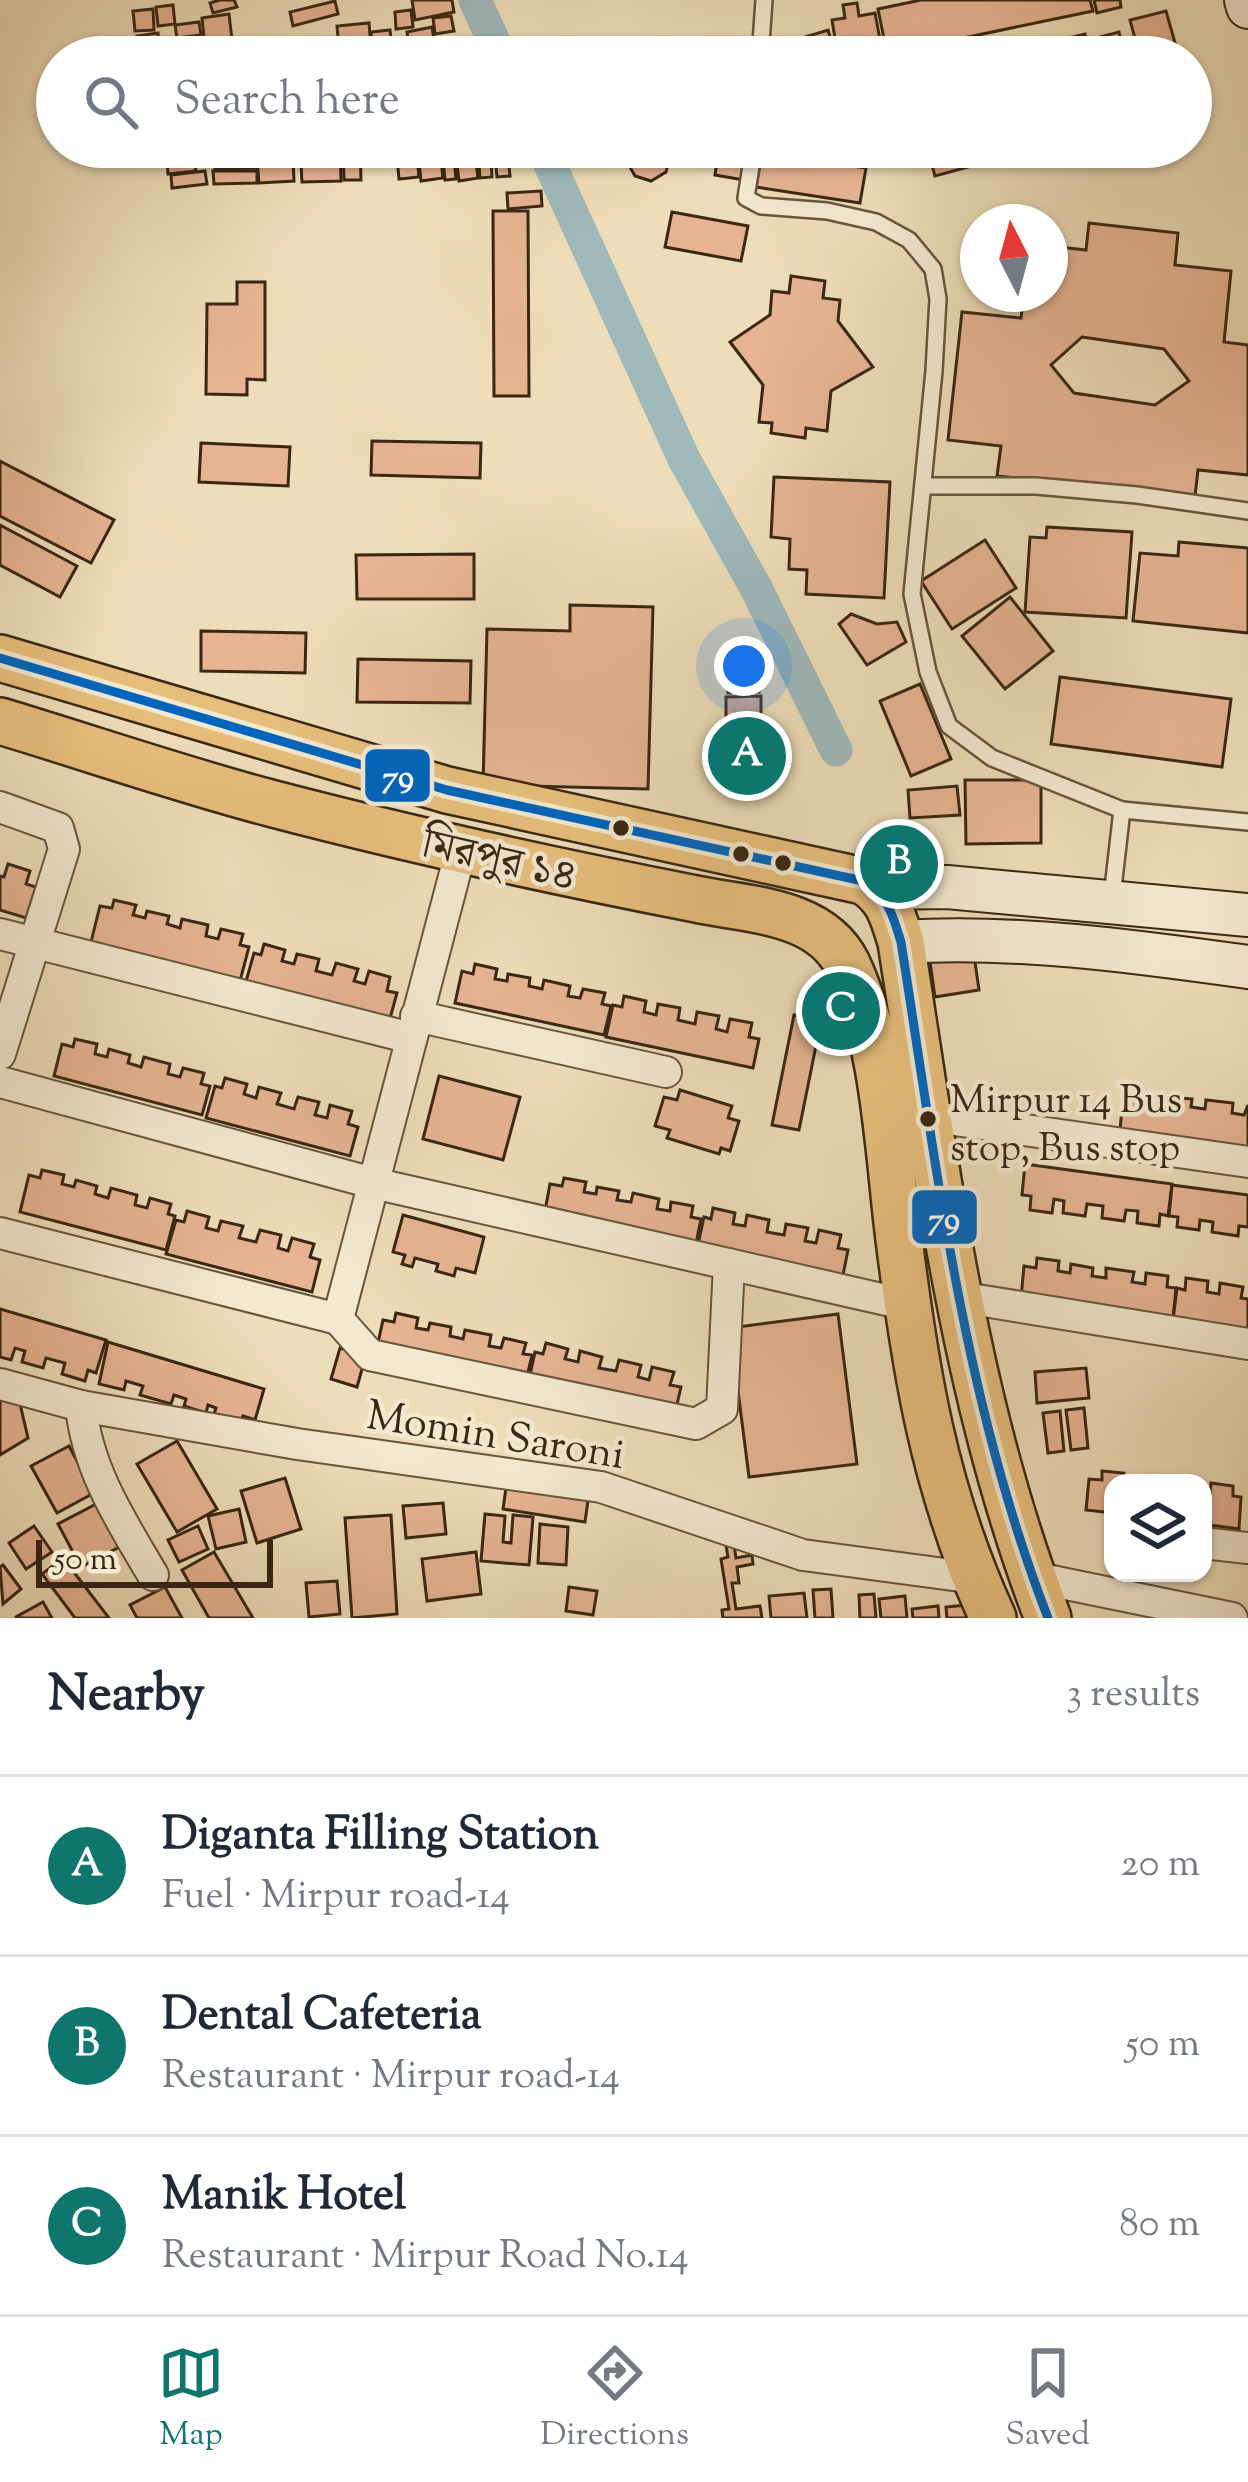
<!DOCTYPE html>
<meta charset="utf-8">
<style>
:root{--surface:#fff;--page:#f6f6f7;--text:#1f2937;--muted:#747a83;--line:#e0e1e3;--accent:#0f766e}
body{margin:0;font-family:"Sorts Mill Goudy","Noto Serif Bengali",serif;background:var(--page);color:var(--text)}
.controls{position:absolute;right:36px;bottom:36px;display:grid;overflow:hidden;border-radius:24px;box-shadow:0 3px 9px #0004}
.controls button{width:108px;height:108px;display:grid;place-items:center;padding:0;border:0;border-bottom:3px solid var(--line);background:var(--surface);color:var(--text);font:60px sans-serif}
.compass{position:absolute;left:960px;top:204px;width:108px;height:108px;border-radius:50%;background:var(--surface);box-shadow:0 3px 9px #0004;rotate:354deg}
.scale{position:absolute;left:36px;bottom:30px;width:237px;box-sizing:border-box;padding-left:12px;border:6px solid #3a2613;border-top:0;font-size:33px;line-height:42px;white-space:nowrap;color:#3a2613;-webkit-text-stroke:9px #f3e9d1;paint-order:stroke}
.you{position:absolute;left:744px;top:666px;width:42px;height:42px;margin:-30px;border:9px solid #fff;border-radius:50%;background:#1a73e8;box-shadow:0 0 0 18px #1a73e833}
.badge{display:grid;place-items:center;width:78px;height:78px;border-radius:50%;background:var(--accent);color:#fff;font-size:39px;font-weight:700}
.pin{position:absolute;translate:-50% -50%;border:6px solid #fff;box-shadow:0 3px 12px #0006}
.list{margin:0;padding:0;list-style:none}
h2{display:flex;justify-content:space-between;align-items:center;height:156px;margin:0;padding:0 48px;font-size:51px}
h2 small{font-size:39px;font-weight:400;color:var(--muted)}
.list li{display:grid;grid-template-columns:78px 1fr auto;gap:36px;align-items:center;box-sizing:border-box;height:180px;padding:0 48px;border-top:3px solid var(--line)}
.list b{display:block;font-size:45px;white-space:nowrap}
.list p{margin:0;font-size:39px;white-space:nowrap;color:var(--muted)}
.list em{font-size:39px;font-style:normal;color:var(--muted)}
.icon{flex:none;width:66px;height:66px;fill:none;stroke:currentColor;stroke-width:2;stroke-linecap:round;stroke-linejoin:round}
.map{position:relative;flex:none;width:1248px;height:1618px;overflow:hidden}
.search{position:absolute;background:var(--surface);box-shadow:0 3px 9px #0004;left:36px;right:36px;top:36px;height:132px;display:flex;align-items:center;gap:30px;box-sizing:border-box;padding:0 42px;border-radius:66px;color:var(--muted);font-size:45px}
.sheet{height:696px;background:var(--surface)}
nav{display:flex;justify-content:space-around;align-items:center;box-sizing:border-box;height:168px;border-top:3px solid var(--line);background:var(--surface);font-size:33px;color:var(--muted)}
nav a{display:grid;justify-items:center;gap:6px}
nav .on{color:var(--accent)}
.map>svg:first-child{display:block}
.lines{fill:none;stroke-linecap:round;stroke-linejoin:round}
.canal{stroke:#9fb8ba;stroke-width:33}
.building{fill:#e6b493;stroke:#3a2613;stroke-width:3;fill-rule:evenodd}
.lane-casing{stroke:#67543c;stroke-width:20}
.street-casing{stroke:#67543c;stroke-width:34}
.secondary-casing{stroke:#3a2613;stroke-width:46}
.primary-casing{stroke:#3a2613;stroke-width:50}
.lane{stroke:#f3e9d1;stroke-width:15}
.street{stroke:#f3e9d1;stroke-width:30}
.secondary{stroke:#f3e9d1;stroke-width:42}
.primary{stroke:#e6be7c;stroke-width:45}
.bus-1-casing{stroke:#f3e9d1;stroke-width:18}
.bus-1{stroke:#0065bd;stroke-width:9}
.bus-dot{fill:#3a2613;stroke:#f3e9d1;stroke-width:4.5}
.labels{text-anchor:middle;stroke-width:9;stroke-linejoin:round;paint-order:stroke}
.bus-label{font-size:39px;fill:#3a2613;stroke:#f3e9d1;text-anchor:start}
.street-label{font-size:42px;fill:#3a2613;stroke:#f3e9d1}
.line-badge{stroke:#f3e9d1;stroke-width:4.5}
.badge-label{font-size:33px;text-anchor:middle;font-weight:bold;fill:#fff}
</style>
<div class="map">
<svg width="1248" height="1618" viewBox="0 0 1248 1618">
<rect width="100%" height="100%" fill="#edddb8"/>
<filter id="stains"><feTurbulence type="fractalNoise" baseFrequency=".00167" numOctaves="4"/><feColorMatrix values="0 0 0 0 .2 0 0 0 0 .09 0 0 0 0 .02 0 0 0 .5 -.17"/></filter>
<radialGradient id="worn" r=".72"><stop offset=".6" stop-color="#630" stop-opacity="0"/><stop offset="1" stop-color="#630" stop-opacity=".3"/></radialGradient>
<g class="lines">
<g class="canal">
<polyline points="475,0 501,57"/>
<polyline points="542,147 684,459 756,588 836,750"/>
</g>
</g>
<g class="building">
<polygon points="220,0 234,0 237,7 213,13 210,3"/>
<polygon points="412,0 452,0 454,12 415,20"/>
<polygon points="921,0 1090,0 1093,11 887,54 878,9"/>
<polygon points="1094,0 1120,0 1121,7 1097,13"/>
<polygon points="335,1 338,14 293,26 290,12"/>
<polygon points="857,3 859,16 875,13 883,56 838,57 832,20 845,18 843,5"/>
<polygon points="173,5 175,24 158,26 156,7"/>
<polygon points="153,9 154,30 135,31 133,11"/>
<polygon points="411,10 413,27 396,29 395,12"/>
<polygon points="1166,11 1179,57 1140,57 1130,20"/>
<polygon points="229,14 234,57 206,57 202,18"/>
<polygon points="451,16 454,31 435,34 433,18"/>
<polygon points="199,22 201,35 177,38 175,25"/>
<polygon points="369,23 371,47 339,50 337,26"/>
<polygon points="432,27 434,40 409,44 407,32"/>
<polygon points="390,30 393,57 374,57 371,32"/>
<polygon points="828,30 836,57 786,57 782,44"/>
<polygon points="1119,32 1125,57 1097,57 1092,39"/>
<polygon points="158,33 159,45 140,48 137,36"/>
<polygon points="1085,34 1091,57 1038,57 1035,46"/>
<polygon points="197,39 199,57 178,57 176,42"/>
<polygon points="1030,40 1034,57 958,57"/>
<polygon points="433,42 435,57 409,57 408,46"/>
<polygon points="258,43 260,57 237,57 236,45"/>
<polygon points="370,48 371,57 321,57 320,52"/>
<polygon points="214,147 257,147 257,154 214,157"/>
<polygon points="264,147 294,147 295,157 265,158"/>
<polygon points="300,147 340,147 341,181 302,182"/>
<polygon points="343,147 360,147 361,180 344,180"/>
<polygon points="396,147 416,147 419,177 399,179"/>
<polygon points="474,147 478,178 459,181 455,149"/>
<polygon points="507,147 510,176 497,177 494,148"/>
<polygon points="628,147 672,147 666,172 651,181 635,176 626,160"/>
<polygon points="927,147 1011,147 1013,155 935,176"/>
<polygon points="490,148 492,177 480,178 478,149"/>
<polygon points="453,149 456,179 445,180 442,151"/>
<polygon points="762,152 866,168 860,203 756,187"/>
<polygon points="718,153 747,157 744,180 715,175"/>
<polygon points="194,155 196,171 168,174 167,158"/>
<polygon points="256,157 257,168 215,169 214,159"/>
<polygon points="293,159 294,181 259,183 257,160"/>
<polygon points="441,160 443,178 421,181 419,162"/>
<polygon points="205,171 207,184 172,188 171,175"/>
<polygon points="213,171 257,171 257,183 214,184"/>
<polygon points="541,191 542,206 508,209 507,193"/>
<polygon points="493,211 528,211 529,396 494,396"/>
<polygon points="672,212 748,226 741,261 665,247"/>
<path d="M1089,223L1178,233L1175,265L1231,271L1224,342L1248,345V475L1198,470L1195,496L997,476L1001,446L948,440L962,312L1021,318L1024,294H1050V246L1086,250ZM1082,337L1164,349L1189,381L1155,405L1074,393L1051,365Z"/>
<polygon points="791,276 825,281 823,298 840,300 838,321 873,367 831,391 827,431 806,428 805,438 771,433 772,423 759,422 763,385 730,342 770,315 772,291 789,293"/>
<polygon points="237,282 265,282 265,380 247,379 247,395 206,394 207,304 237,304"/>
<polygon points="372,441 481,443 480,478 371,475"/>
<polygon points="201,443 290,447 288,486 199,482"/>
<polygon points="0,461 114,520 91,563 0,516"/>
<polygon points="774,477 890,482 884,598 806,594 807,570 789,569 790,539 771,537"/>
<polygon points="0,525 77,566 60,597 0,565"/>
<polygon points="1047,527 1132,532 1126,618 1025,612 1030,537 1046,538"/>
<polygon points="985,540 1016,588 952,629 921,581"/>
<polygon points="1179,542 1248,548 1248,633 1133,621 1140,553 1178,556"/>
<polygon points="474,554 474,599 357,599 356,555"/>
<polygon points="1010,597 1053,651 1005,689 962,636"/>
<polygon points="570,605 653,607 648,789 483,785 487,629 570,631"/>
<polygon points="851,614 877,624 897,622 906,642 867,665 839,624"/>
<polygon points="201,631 306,633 305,673 201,671"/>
<polygon points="358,659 471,661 470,703 357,702"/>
<polygon points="728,663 759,663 759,692 728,693"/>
<polygon points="1060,677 1231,699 1222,767 1051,744"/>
<polygon points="920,684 951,759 911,776 880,701"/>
<polygon points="761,696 761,719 726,719 726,697"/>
<polygon points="728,721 761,721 760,795 727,794"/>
<polygon points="965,780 1041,780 1041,843 966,844"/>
<polygon points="957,786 960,815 910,818 908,790"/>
<polygon points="8,864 30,871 26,884 36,887 26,918 0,910 0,876 4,877"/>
<polygon points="114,900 136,905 133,915 145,918 147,911 169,916 167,924 180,928 182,919 208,925 206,936 218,939 221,929 243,934 240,945 249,947 240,981 91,942 100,906 112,908"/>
<polygon points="264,944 285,950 282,961 294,964 297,954 319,959 316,971 332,975 336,963 358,969 354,981 365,984 369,971 390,977 387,991 397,993 389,1022 245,985 254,953 261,955"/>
<polygon points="973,948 979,990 935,997 929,955"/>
<polygon points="475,964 497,969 495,979 507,981 508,974 530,978 529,986 542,989 544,980 570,986 568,996 580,998 583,989 605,993 602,1004 611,1006 604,1035 455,1003 462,971 473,974"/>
<polygon points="624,996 646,1001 644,1012 656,1015 658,1004 680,1008 678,1020 695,1024 697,1012 719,1016 716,1029 727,1032 730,1019 752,1023 749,1037 759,1039 753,1068 606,1037 613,1005 622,1007"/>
<polygon points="794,1015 821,1021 799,1130 772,1125"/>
<polygon points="75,1039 97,1044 95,1054 107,1057 109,1049 130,1055 128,1063 141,1067 144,1057 170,1064 168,1074 180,1077 183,1068 204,1073 201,1084 210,1086 202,1115 54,1076 62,1044 73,1047"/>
<polygon points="439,1076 520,1097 503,1160 423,1139"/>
<polygon points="225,1078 247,1084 244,1094 256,1098 259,1087 281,1093 277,1104 294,1109 298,1097 319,1102 315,1115 327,1118 330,1105 352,1111 348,1124 358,1127 350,1156 206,1118 215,1086 222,1088"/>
<polygon points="680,1090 732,1106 728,1118 739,1121 730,1151 721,1148 719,1154 667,1138 670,1130 655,1126 664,1097 677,1100"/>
<polygon points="1136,1091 1158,1094 1157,1103 1169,1105 1170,1097 1192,1099 1191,1107 1205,1109 1206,1100 1233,1103 1232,1113 1244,1115 1248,1105 1248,1147 1120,1130 1123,1098 1135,1100"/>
<polygon points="1025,1164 1172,1184 1168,1216 1160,1214 1159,1226 1137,1223 1138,1211 1126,1210 1124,1221 1102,1218 1103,1206 1087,1204 1085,1216 1063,1213 1064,1201 1054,1199 1052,1213 1030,1210 1031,1196 1022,1195"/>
<polygon points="42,1170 64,1175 62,1184 74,1187 76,1180 97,1186 95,1194 108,1198 111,1188 137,1195 135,1205 147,1208 150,1198 171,1204 168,1214 175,1216 166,1250 20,1212 29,1175 40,1178"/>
<polygon points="564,1178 586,1182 584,1192 596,1194 597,1187 619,1191 617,1200 631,1202 633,1193 659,1199 657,1209 670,1211 671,1202 693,1206 691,1217 701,1219 695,1248 544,1216 550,1184 562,1186"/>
<polygon points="1172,1185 1248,1195 1248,1227 1239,1226 1238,1236 1212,1232 1213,1222 1200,1220 1199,1230 1177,1227 1178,1217 1169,1216"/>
<polygon points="713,1208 735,1213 733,1224 745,1226 747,1215 769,1220 767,1232 784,1235 786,1224 808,1228 805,1241 816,1243 819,1230 841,1235 838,1248 848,1250 842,1280 697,1249 704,1217 711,1219"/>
<polygon points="187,1211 209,1217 206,1228 218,1231 221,1221 243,1226 239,1238 256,1242 260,1230 281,1235 278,1248 288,1251 292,1238 314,1244 310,1257 320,1260 312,1292 166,1254 176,1220 184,1222"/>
<polygon points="403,1215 484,1237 475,1273 456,1268 454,1276 436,1271 438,1264 415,1258 412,1267 402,1264 405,1255 393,1252"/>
<polygon points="1037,1258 1059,1261 1058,1271 1070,1273 1071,1264 1093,1268 1092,1276 1106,1278 1106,1268 1134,1272 1132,1282 1145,1284 1146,1273 1168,1276 1167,1287 1176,1288 1173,1319 1021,1298 1024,1266 1036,1268"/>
<polygon points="1186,1278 1208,1281 1207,1292 1219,1294 1220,1283 1243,1287 1241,1298 1248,1299 1248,1331 1173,1320 1177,1288 1185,1290"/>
<polygon points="0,1309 106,1340 96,1373 88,1370 85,1381 62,1374 65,1363 46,1358 43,1368 22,1362 25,1351 15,1348 11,1360 0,1357"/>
<polygon points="396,1313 418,1318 416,1328 428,1330 430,1323 451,1327 450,1336 463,1339 465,1330 491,1335 489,1346 501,1348 504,1338 526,1343 523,1354 532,1355 525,1385 376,1352 383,1320 394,1322"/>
<polygon points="838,1314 857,1464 749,1477 730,1328"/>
<polygon points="108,1342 264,1389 255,1420 243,1416 240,1425 213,1417 216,1408 208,1405 206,1413 184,1406 186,1399 174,1395 171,1404 140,1395 143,1386 126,1381 124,1390 99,1384"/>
<polygon points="546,1343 568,1349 565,1359 578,1362 580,1351 602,1357 599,1368 616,1371 619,1360 641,1365 638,1377 649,1380 652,1367 674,1372 670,1385 681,1387 674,1417 528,1384 535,1352 543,1354"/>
<polygon points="340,1348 366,1355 357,1387 331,1379"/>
<polygon points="1086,1368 1089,1398 1037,1403 1035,1372"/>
<polygon points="0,1399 20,1404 28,1438 0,1455"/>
<polygon points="1084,1408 1088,1448 1071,1450 1066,1410"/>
<polygon points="1060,1411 1064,1451 1048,1453 1043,1413"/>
<polygon points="177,1441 217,1509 177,1532 137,1464"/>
<polygon points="69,1446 94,1493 57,1513 31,1466"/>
<polygon points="1102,1471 1124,1473 1123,1483 1127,1483 1113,1483 1113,1513 1086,1510 1089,1479 1102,1480"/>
<polygon points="285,1478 301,1529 257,1543 241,1491"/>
<polygon points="507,1481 589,1493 585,1522 503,1509"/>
<polygon points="1211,1483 1233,1486 1233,1496 1241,1497 1239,1529 1203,1524 1203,1493 1210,1494"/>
<polygon points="102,1501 125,1544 81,1567 58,1524"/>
<polygon points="443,1503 446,1534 406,1538 403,1506"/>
<polygon points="239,1509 246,1542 216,1549 208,1516"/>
<polygon points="485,1514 505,1516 503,1542 511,1543 513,1515 533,1517 529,1565 481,1561"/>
<polygon points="391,1515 397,1614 352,1618 345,1518"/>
<polygon points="540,1524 568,1527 566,1565 538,1563"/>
<polygon points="34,1526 52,1552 26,1569 9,1543"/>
<polygon points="198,1526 208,1549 179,1562 168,1540"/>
<polygon points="734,1545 736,1558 752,1555 753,1564 737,1567 739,1583 732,1583 736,1609 760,1606 762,1618 723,1618 722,1610 729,1609 721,1559 728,1557 726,1546"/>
<polygon points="214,1552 253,1618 209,1618 182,1570"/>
<polygon points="476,1552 481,1594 427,1601 422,1559"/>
<polygon points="63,1558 109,1618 75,1618 42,1574"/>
<polygon points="3,1565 21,1589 3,1604 0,1567"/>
<polygon points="337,1581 340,1614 309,1617 306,1583"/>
<polygon points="165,1587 182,1618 137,1618 130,1605"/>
<polygon points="569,1587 597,1591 593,1615 566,1611"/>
<polygon points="831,1589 833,1618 815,1618 813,1590"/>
<polygon points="804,1593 807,1618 771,1618 769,1596"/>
<polygon points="874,1594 876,1618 860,1618 859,1595"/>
<polygon points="905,1596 907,1618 881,1618 879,1599"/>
<polygon points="43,1602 52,1618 16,1618 16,1617"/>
<polygon points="978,1604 979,1618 947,1618 946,1607"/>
<polygon points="938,1606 939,1618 913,1618 912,1609"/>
</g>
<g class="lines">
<defs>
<g id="lane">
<polyline points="760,57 764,0"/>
<polyline points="754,147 746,198 761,206 827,211 876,222 909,240 933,269 938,299 934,371 912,594 928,672 949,726 992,758 1122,810 1112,897"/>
<polyline points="923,486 1036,486 1137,495 1248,511"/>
<polyline points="1122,810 1248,822"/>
</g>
<g id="street">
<polyline points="0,807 58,828 64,849 0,1054"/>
<polyline points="461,850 338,1319 370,1355 696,1424 722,1409 729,1264"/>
<polyline points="0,934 411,1038"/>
<polyline points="416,1016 666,1072"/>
<polyline points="0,1082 373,1183 908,1305"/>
<polyline points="927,1116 1248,1162"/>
<polyline points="0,1233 338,1319"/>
<polyline points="959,1297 1248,1344"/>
<polyline points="0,1384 81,1406 297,1444 601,1487 803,1555 975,1578"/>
<path d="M81,1406C87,1469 121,1521 153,1575"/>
<polyline points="1203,1543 1248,1548"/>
<polyline points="1032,1577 1232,1618"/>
</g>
<g id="secondary">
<polyline points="1246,0 1248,7"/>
<polyline points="876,888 947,887 1248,915"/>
<path d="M901,942C1017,935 1133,951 1248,967"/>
</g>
<g id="primary">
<path d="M0,658L447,790L863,881C888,895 893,916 901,942C937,1170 964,1402 1048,1618"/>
<path d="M0,721C90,748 179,779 270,803C411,840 553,871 696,899C748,910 820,910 847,964C884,1041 888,1148 898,1231C915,1370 934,1490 993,1618"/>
</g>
</defs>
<use href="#lane" class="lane-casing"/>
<use href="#street" class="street-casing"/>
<use href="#secondary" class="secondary-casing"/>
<use href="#primary" class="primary-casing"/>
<use href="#lane" class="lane"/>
<use href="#street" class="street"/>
<use href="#secondary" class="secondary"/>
<use href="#primary" class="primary"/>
<defs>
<path id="bus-1" d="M0,658L447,790L863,881C888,895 893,916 901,942C937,1170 964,1402 1048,1618"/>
</defs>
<use href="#bus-1" class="bus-1-casing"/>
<use href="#bus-1" class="bus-1"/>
</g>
<g class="bus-dot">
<circle cx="621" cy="828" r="10"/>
<circle cx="741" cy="854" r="10"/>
<circle cx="783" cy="863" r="10"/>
<circle cx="928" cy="1119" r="10"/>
</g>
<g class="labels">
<g class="bus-label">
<text x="950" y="1112">Mirpur 14 Bus<tspan x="950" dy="48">stop, Bus stop</tspan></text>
</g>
<g class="street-label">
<text transform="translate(500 858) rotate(13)" y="15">মিরপুর ১৪</text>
<text transform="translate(496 1433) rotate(9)" y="15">Momin Saroni</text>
</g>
</g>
<g class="line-badge">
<rect x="363" y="747" width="69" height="57" rx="12" fill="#0065bd"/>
<rect x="910" y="1188" width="69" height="58" rx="12" fill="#0065bd"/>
</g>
<g class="badge-label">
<text x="398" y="787">79</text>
<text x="944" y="1229">79</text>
</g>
<rect width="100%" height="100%" filter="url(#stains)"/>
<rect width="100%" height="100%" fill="url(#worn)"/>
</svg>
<div class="controls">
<button><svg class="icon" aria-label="layers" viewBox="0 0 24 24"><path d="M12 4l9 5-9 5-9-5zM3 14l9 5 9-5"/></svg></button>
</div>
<svg class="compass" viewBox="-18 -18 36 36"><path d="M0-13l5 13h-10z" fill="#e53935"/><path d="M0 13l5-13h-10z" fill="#747a83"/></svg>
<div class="scale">50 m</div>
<div class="you"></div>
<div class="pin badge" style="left:747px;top:756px">A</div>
<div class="pin badge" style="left:899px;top:864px">B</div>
<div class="pin badge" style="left:841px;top:1011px">C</div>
<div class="search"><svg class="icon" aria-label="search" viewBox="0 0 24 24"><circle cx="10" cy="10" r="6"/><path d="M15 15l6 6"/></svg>Search here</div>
</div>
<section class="sheet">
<h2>Nearby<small>3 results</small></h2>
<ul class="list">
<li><span class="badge">A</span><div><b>Diganta Filling Station</b><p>Fuel · Mirpur road-14</p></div><em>20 m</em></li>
<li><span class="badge">B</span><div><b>Dental Cafeteria</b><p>Restaurant · Mirpur road-14</p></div><em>50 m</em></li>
<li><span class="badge">C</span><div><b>Manik Hotel</b><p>Restaurant · Mirpur Road No.14</p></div><em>80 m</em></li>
</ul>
</section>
<nav>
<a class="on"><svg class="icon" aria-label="map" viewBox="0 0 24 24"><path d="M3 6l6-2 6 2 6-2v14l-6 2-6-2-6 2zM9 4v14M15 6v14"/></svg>Map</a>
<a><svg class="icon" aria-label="directions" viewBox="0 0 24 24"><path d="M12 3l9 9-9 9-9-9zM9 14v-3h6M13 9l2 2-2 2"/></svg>Directions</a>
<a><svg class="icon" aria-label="saved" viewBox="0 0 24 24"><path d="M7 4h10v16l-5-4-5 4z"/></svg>Saved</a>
</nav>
